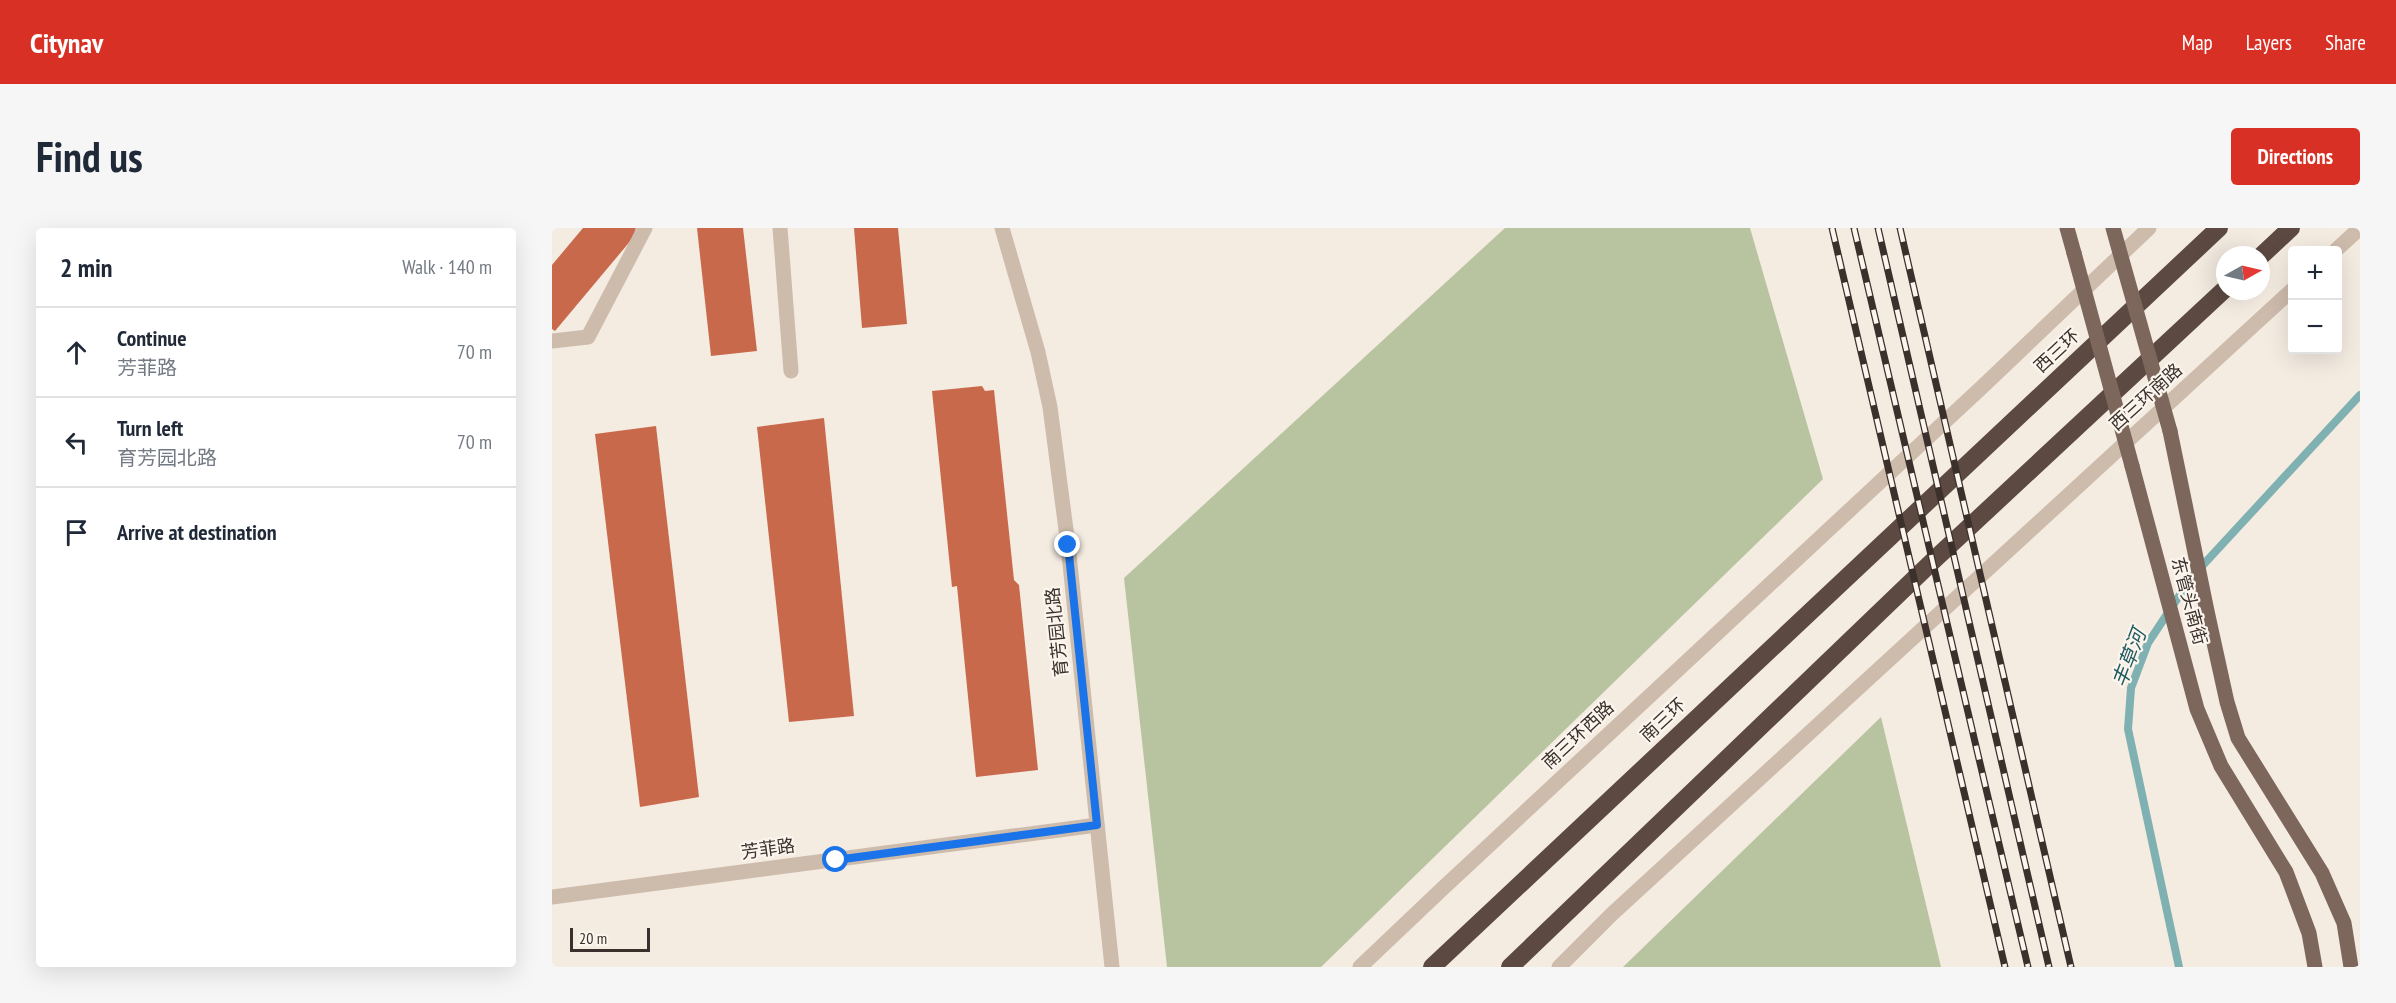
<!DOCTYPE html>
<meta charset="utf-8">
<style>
:root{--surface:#fff;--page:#f6f6f7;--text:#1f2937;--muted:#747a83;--line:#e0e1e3;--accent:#d93025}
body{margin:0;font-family:"PT Sans Narrow","Noto Sans SC",sans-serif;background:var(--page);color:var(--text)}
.controls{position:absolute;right:18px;top:18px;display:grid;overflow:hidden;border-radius:6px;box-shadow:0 6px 24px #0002}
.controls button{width:54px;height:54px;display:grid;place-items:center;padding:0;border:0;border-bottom:2px solid var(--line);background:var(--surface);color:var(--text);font:30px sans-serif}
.compass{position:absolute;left:1664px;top:18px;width:54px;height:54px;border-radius:50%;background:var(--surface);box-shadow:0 6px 24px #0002;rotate:82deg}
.scale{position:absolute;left:18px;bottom:15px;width:80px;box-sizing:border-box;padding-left:6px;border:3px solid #3b302b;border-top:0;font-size:16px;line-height:21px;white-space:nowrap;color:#3b302b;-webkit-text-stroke:4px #fbf5ee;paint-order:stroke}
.stop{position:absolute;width:18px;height:18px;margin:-14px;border:4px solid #1a73e8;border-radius:50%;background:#fff}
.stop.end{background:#1a73e8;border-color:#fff;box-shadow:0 2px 6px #0008}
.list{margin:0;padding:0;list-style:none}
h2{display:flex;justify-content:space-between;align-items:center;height:78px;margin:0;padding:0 24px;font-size:26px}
h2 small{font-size:20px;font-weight:400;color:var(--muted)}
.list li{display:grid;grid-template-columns:39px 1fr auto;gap:18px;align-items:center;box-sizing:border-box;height:90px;padding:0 24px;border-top:2px solid var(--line)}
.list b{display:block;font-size:22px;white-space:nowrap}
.list p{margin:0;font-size:20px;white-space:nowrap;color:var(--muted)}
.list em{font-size:20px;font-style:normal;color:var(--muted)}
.icon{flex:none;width:33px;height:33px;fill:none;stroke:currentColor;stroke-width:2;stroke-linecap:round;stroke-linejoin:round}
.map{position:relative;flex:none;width:1808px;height:739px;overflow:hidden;border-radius:6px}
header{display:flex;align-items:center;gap:36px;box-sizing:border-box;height:84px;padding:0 30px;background:var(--accent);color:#fff}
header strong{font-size:28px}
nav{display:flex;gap:33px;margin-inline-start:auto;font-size:21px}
.intro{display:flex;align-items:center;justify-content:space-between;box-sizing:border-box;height:144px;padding:0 36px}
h1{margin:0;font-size:42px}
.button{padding:15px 27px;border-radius:6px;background:var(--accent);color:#fff;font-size:21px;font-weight:700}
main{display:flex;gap:36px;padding:0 36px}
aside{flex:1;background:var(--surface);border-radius:6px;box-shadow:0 6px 24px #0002}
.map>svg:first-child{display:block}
.green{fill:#b8c4a0}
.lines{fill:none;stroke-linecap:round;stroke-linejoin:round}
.stream{stroke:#7fb0b2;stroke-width:8}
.building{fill:#c8694b}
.minor{stroke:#cdbbac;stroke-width:15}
.major{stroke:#7d675c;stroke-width:15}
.highway{stroke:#5c4a42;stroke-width:18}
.rail-casing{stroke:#3b302b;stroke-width:7}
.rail{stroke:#fbf5ee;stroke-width:4.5;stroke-dasharray:14;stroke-linecap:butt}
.major-bridge{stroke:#7d675c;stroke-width:15}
.route{stroke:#1a73e8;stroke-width:8}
.labels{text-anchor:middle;stroke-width:4.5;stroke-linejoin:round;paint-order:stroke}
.street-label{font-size:18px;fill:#3b302b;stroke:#fbf5ee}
.water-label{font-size:20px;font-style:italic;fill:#1f5a5e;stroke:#fbf5ee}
</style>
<header>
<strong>Citynav</strong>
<nav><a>Map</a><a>Layers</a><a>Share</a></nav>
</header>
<div class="intro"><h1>Find us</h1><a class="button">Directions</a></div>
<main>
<aside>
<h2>2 min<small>Walk · 140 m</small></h2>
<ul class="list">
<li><svg class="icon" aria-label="ahead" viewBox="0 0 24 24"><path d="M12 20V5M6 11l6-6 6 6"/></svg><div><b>Continue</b><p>芳菲路</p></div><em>70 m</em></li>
<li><svg class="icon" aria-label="left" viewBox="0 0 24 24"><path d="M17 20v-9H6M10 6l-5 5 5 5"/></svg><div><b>Turn left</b><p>育芳园北路</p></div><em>70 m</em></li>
<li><svg class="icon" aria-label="arrive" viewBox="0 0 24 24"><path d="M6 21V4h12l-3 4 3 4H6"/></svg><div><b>Arrive at destination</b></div></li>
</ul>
</aside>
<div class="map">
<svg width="1808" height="739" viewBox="0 0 1808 739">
<rect width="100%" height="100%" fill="#f4ebe1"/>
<g class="green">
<polygon points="953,0 1198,0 1271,251 769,739 615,739 572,350"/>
<polygon points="1329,489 1389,739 1071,739"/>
</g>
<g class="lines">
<polyline class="stream" points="1627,739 1576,501 1579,460 1596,415 1639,350 1808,167"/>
</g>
<g class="building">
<polygon points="31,0 84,0 80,11 3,103 0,101 0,37"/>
<polygon points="145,0 191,0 205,123 159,128"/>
<polygon points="302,0 346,0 355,96 310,100"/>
<polygon points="430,158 433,163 442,162 462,352 467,357 486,542 424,549 405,358 400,359 380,163"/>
<polygon points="272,190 302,488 237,494 205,199"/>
<polygon points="104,198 147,569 88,579 43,206"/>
</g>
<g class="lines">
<g class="minor">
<polyline points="228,0 239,143"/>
<polyline points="450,0 486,124 498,179 516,317 560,739"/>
<polyline points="1784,22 1808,0"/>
<polyline points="0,113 36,109 93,0"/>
<polyline points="0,669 545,597"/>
<polyline points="808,739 889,662 1429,160 1597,0"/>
<polyline points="1007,739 1060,686 1740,62"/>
</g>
<g class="major">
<polyline points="1515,0 1522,25"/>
<polyline points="1618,203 1655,383 1675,474 1686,510 1770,645 1792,695 1799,739"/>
<polyline points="1580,238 1645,481 1669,538 1734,644 1757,705 1763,739"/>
</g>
<g class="highway">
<polyline points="1709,28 1739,0"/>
<polyline points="880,739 1667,0"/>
<polyline points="958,739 1384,330 1673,61"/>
</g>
<defs>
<g id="rail">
<polyline points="1280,0 1453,739"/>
<polyline points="1302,0 1476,739"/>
<polyline points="1326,0 1497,739"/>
<polyline points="1348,0 1519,739"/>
</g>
</defs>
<use href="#rail" class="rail-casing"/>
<use href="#rail" class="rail"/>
<g class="major-bridge">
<polyline points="1561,0 1618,203"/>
<polyline points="1522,25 1580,238"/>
</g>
</g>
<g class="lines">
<polyline class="route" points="284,632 545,597 516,317"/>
</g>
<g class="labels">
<g class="street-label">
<text transform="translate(1505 123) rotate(-43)" y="6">西三环</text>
<text transform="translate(1594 169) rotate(-42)" y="6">西三环南路</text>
<text transform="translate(1637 373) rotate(75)" y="6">东管头南街</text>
<text transform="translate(505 404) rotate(-96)" y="6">育芳园北路</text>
<text transform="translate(1111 492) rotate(-43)" y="6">南三环</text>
<text transform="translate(1026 507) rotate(-43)" y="6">南三环西路</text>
<text transform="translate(216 621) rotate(-8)" y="6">芳菲路</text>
</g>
<g class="water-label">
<text transform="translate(1577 430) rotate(-69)" y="7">丰草河</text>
</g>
</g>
</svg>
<div class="controls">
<button>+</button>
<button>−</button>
</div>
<svg class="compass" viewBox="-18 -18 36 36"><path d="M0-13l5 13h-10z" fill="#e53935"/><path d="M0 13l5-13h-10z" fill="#747a83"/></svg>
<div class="scale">20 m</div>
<div class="stop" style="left:284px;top:632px"></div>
<div class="stop end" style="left:516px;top:317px"></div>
</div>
</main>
